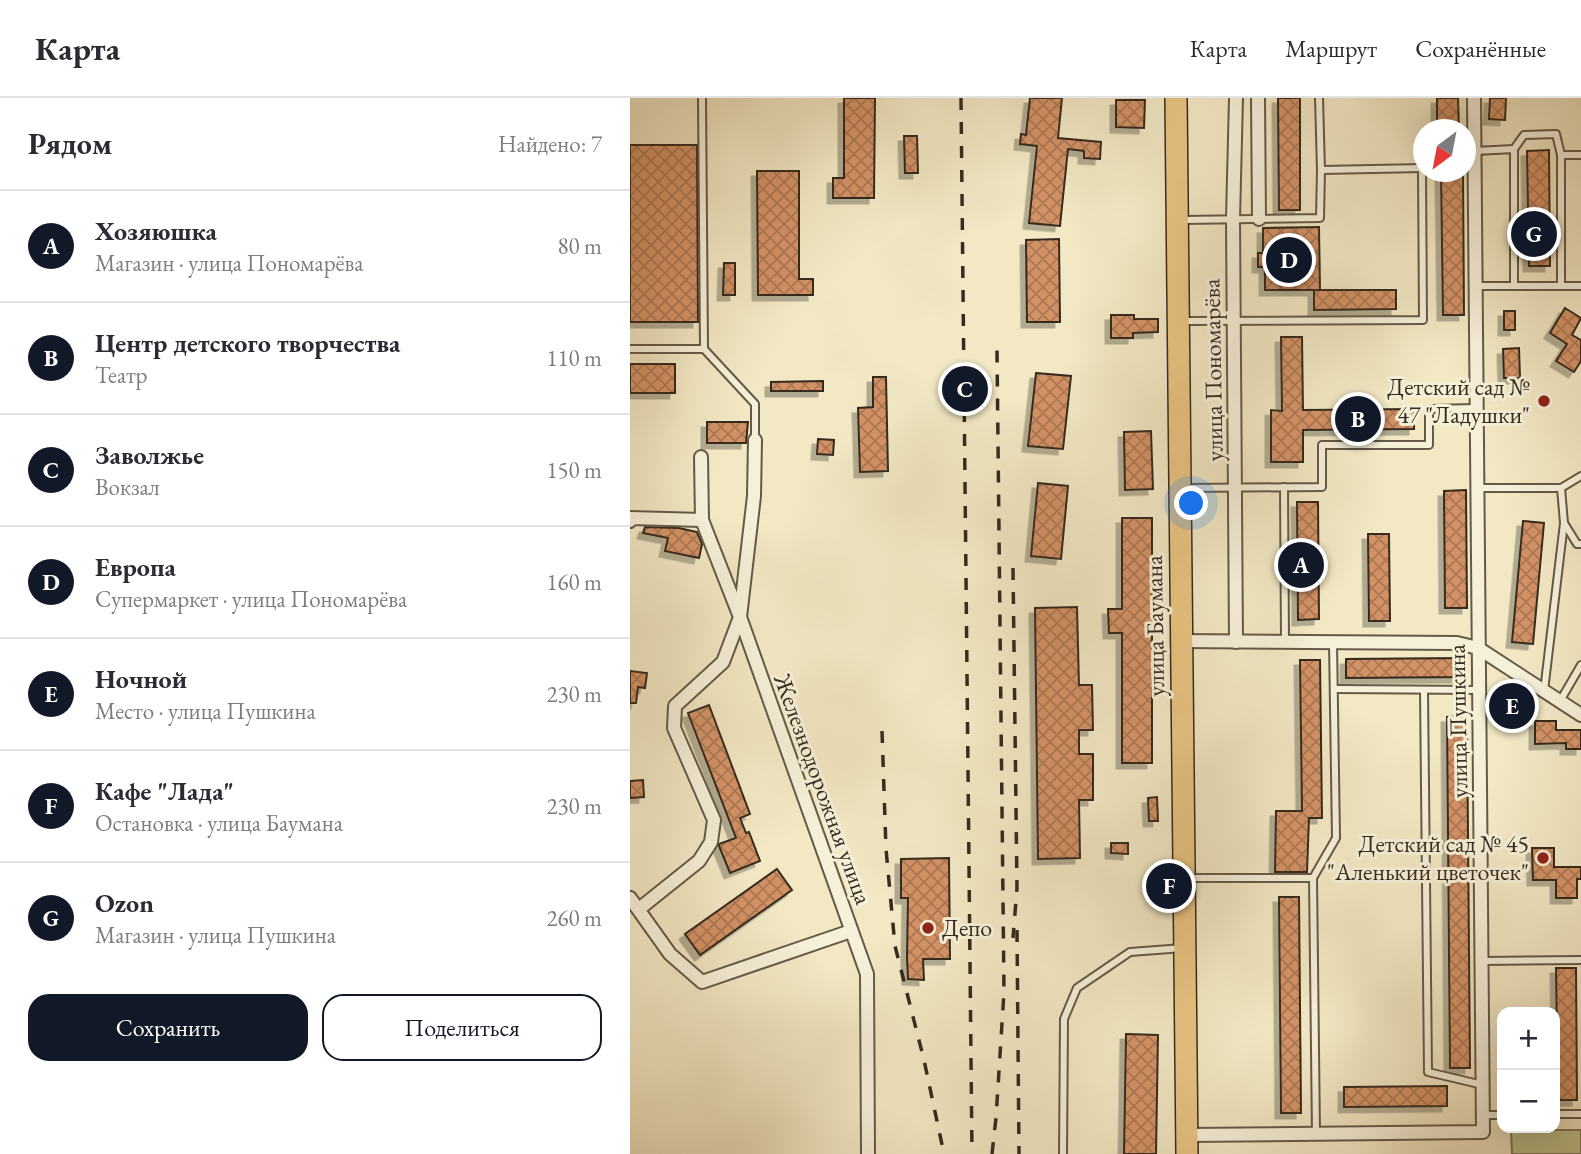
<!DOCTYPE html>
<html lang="ru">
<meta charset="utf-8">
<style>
:root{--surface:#fff;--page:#f7f7f7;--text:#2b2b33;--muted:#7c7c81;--line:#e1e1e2;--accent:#111827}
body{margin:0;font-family:"EB Garamond",serif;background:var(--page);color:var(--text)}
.controls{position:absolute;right:21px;bottom:21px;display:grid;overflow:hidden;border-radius:14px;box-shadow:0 7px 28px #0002}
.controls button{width:63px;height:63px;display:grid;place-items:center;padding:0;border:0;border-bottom:2px solid var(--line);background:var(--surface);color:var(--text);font:35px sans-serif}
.compass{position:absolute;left:783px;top:21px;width:63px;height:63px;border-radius:50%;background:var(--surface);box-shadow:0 7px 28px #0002;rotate:212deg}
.you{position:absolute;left:562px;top:406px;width:24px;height:24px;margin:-18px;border:5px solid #fff;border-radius:50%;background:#1a73e8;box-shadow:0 0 0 10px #1a73e833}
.badge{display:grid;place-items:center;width:46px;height:46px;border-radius:50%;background:var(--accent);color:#fff;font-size:23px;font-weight:700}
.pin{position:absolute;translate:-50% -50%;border:4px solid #fff;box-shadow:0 2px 7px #0006}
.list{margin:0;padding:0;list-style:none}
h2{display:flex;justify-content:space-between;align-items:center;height:91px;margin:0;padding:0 28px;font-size:30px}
h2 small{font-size:23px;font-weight:400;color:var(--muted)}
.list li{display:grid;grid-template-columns:46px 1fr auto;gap:21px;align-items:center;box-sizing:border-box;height:112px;padding:0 28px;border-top:2px solid var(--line)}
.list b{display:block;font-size:26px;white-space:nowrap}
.list p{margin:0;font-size:23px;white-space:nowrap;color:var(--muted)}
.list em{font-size:23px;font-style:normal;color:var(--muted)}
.actions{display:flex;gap:14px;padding:21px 28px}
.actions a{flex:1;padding:16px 0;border:2px solid var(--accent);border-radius:21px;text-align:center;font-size:24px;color:var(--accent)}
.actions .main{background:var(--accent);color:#fff}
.map{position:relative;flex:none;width:951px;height:1056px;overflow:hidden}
header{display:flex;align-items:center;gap:42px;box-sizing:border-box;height:98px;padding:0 35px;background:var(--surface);border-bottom:2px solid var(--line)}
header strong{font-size:33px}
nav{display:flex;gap:38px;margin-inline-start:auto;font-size:24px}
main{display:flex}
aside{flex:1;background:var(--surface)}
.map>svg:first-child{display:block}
.green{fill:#c0c490;stroke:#7b7858;stroke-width:2}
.building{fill:url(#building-cross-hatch);stroke:#362b1f;stroke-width:2;filter:url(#shadow)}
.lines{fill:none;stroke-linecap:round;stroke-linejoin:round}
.lane-casing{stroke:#655a48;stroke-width:10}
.street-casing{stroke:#655a48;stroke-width:16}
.primary-casing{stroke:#362b1f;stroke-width:24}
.lane{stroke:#f7f0d9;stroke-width:6}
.street{stroke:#f7f0d9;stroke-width:12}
.primary{stroke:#e9c482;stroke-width:21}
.rail{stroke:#362b1f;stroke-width:3.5;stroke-dasharray:12 12;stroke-linecap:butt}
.poi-dot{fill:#8f2418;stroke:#f7f0d9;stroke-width:2.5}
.labels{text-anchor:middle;stroke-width:6;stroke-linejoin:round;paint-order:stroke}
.street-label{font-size:24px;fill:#362b1f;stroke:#f7f0d9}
.poi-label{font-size:24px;fill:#362b1f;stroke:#f7f0d9;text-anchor:end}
</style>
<header>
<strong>Карта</strong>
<nav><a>Карта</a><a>Маршрут</a><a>Сохранённые</a></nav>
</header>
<main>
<aside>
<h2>Рядом<small>Найдено: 7</small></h2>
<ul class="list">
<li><span class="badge">A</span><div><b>Хозяюшка</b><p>Магазин · улица Пономарёва</p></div><em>80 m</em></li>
<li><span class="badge">B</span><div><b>Центр детского творчества</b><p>Театр</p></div><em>110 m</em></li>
<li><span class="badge">C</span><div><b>Заволжье</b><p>Вокзал</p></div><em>150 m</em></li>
<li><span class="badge">D</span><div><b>Европа</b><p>Супермаркет · улица Пономарёва</p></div><em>160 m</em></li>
<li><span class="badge">E</span><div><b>Ночной</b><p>Место · улица Пушкина</p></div><em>230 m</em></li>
<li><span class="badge">F</span><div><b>Кафе &quot;Лада&quot;</b><p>Остановка · улица Баумана</p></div><em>230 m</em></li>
<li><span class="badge">G</span><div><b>Ozon</b><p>Магазин · улица Пушкина</p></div><em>260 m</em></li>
</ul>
<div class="actions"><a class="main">Сохранить</a><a>Поделиться</a></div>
</aside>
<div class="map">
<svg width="951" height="1056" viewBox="0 0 951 1056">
<defs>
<pattern id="building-cross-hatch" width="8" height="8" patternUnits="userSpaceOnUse" patternTransform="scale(1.75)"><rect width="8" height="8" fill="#d39266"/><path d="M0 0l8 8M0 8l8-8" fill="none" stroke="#ac7753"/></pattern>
<filter id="shadow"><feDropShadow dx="-5.5" dy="5.5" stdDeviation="0" flood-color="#0004"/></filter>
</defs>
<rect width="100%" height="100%" fill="#f2e8c4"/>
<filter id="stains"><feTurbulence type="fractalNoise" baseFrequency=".00286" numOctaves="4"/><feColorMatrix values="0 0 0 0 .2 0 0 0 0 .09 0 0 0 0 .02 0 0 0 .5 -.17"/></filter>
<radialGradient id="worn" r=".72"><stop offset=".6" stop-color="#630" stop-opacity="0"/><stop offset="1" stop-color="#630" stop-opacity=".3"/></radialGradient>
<polygon class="green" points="881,1032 951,1032 951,1056 882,1056"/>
<g class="building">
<polygon points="214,0 245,0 244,100 203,100 203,80 214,80"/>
<polygon points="400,0 432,0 428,40 471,44 470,61 454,60 454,53 438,51 430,128 399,125 407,48 390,46 391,36 396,37"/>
<polygon points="648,0 670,0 670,112 649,112"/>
<polygon points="807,0 828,0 829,32 807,32"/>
<polygon points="860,0 876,0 875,22 859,21"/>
<polygon points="486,2 515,2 514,30 486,29"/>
<polygon points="274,38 287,38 288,75 275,75"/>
<polygon points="0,47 67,47 68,224 0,224"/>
<polygon points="919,52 920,168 899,168 897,53"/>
<polygon points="127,73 169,73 169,181 183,181 183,197 128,197"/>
<polygon points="811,74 833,74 834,217 813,217"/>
<polygon points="689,129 690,192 635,192 635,169 628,169 628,155 633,155 633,130"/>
<polygon points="429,141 430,224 397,224 396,142"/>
<polygon points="94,165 105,165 105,197 93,197"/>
<polygon points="684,192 766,192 766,211 684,212"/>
<polygon points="935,210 951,220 942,237 951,242 951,263 944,274 926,263 937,246 920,235"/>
<rect x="874" y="213" width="11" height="19"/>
<polygon points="481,217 504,217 504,221 528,221 528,234 503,235 503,240 481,240"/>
<polygon points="651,239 672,239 673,312 784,311 784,331 673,332 673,364 641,364 641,312 652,313"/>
<polygon points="889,250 890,280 874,280 873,251"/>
<rect x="0" y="266" width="45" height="29"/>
<polygon points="406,275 441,278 433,351 398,348"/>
<polygon points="243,279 256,279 258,373 230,374 228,310 243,309"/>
<polygon points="193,283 193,293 141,293 141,284"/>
<polygon points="77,324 118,324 116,345 77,345"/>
<polygon points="521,333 523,391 495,392 494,334"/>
<polygon points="188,341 204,342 203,357 187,356"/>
<polygon points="408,385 438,388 431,461 401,458"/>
<polygon points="836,392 837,510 815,510 814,393"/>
<polygon points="667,404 688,404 689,521 668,522"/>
<polygon points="492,420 522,420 522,665 492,665 492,535 479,535 478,511 492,511"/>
<polygon points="893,423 914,425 903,546 882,544"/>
<polygon points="15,429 49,430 67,434 72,446 69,460 35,453 38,440 13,435"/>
<polygon points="738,436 759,436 760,523 739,523"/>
<polygon points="447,509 449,587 462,587 463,632 449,632 449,656 463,656 463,702 449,702 450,760 408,761 405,510"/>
<polygon points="834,560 834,579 716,580 716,561"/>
<polygon points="670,562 690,562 692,720 679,720 677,774 645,774 646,713 672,713"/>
<polygon points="0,573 17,575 15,590 8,589 6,605 0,605"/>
<polygon points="874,602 889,602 890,614 874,615"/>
<polygon points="79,607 120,716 110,720 116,735 119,734 130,763 100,775 89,748 89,746 106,740 58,615"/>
<polygon points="837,618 840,970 820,970 817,619"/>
<polygon points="905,623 926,623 926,632 951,632 951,651 936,651 936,645 905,646"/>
<polygon points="13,682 14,699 0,700 0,683"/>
<polygon points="527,699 528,723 519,723 518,700"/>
<polygon points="481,745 498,745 498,756 481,755"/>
<polygon points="902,750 924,750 924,769 951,769 951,781 947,781 947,800 926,800 926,782 903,782"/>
<polygon points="319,760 320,861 293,861 294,882 278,881 277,860 278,800 271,800 271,761"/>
<polygon points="147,771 162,792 70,857 55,836"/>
<polygon points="649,799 669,799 671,1015 651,1015"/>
<polygon points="926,870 946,870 947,1002 928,1002"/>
<polygon points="496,936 528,937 526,1056 494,1056"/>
<polygon points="817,988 817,1008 714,1009 714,989"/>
</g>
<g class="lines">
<defs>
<g id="lane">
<polyline points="689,0 691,72"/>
<polyline points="884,51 894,37 926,36 931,57 951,57"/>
<polyline points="845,53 884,51 884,188"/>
<polyline points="931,57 931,188"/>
<polyline points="552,122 690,120 691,72 794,70"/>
<polyline points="846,188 951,188"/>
<polyline points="553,223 793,222 792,70"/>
<polyline points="0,251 74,251 72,0"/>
<polyline points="74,251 125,306 125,342"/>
<polyline points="654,389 655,544"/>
<polyline points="555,390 692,389 692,347 799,347 799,311 847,310"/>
<polyline points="847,390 931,390 951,378"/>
<polyline points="931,390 934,425 947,446 951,446"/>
<polyline points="704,591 849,592"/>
<polyline points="794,592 798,974 853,987"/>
<polyline points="914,593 934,425"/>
<polyline points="930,603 951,567"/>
<polyline points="559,780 683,780 706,740 703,544"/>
<polyline points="683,780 686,1036"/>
<polyline points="851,863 951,862"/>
<polyline points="925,1016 951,1016"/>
<polyline points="853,1017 872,1017"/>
<polyline points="433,1056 434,921 447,890 500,854 553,850"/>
</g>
<g id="street">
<polyline points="606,0 603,121 606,544"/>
<polyline points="628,0 629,121"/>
<polyline points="125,342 124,398 110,519 237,876 238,1056"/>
<polyline points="0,423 1,420 72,422"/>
<polyline points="551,543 827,545 848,550 951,617"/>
<polyline points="0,800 40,856 72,884 221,833"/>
<polyline points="9,811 69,763 81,744 84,722 44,630 45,608 93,564 110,519 72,422 71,359"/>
<polyline points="557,1037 853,1034 844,0"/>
</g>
<polyline id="primary" points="546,0 557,1056"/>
</defs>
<use href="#lane" class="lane-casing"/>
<use href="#street" class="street-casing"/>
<use href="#primary" class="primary-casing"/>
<use href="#lane" class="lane"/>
<use href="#street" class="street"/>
<use href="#primary" class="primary"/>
<g class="rail">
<polyline points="331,0 342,1056"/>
<polyline points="383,470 387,790 383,840"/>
<polyline points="252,633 256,751 265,848 294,962 314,1056"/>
<polyline points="387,832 389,1056"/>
<polyline points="362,1056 366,1020 374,894 367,252"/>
</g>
</g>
<g class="poi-dot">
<circle cx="914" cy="303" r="7"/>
<circle cx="913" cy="760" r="7"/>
<circle cx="298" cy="830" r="7"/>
</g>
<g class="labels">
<g class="street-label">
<text transform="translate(583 272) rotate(-91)" y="8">улица Пономарёва</text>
<text transform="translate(525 528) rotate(-91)" y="8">улица Баумана</text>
<text transform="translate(828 623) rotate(-91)" y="8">улица Пушкина</text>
<text transform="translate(193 691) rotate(70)" y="8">Железнодорожная улица</text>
</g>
<g class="poi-label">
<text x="900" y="297">Детский сад №<tspan x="900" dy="28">47 "Ладушки"</tspan></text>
<text x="899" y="754">Детский сад № 45<tspan x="899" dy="28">"Аленький цветочек"</tspan></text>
<text x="312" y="838" text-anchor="start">Депо</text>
</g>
</g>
<rect width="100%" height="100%" filter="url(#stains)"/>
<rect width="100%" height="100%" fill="url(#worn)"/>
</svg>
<div class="controls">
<button>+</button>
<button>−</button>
</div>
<svg class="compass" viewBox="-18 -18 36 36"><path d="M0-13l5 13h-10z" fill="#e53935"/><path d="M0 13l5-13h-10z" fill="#7c7c81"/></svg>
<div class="you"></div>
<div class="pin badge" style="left:671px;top:467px">A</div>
<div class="pin badge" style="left:728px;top:321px">B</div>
<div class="pin badge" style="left:335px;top:291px">C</div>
<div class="pin badge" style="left:659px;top:162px">D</div>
<div class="pin badge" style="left:882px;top:608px">E</div>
<div class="pin badge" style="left:539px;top:788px">F</div>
<div class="pin badge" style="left:904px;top:136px">G</div>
</div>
</main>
